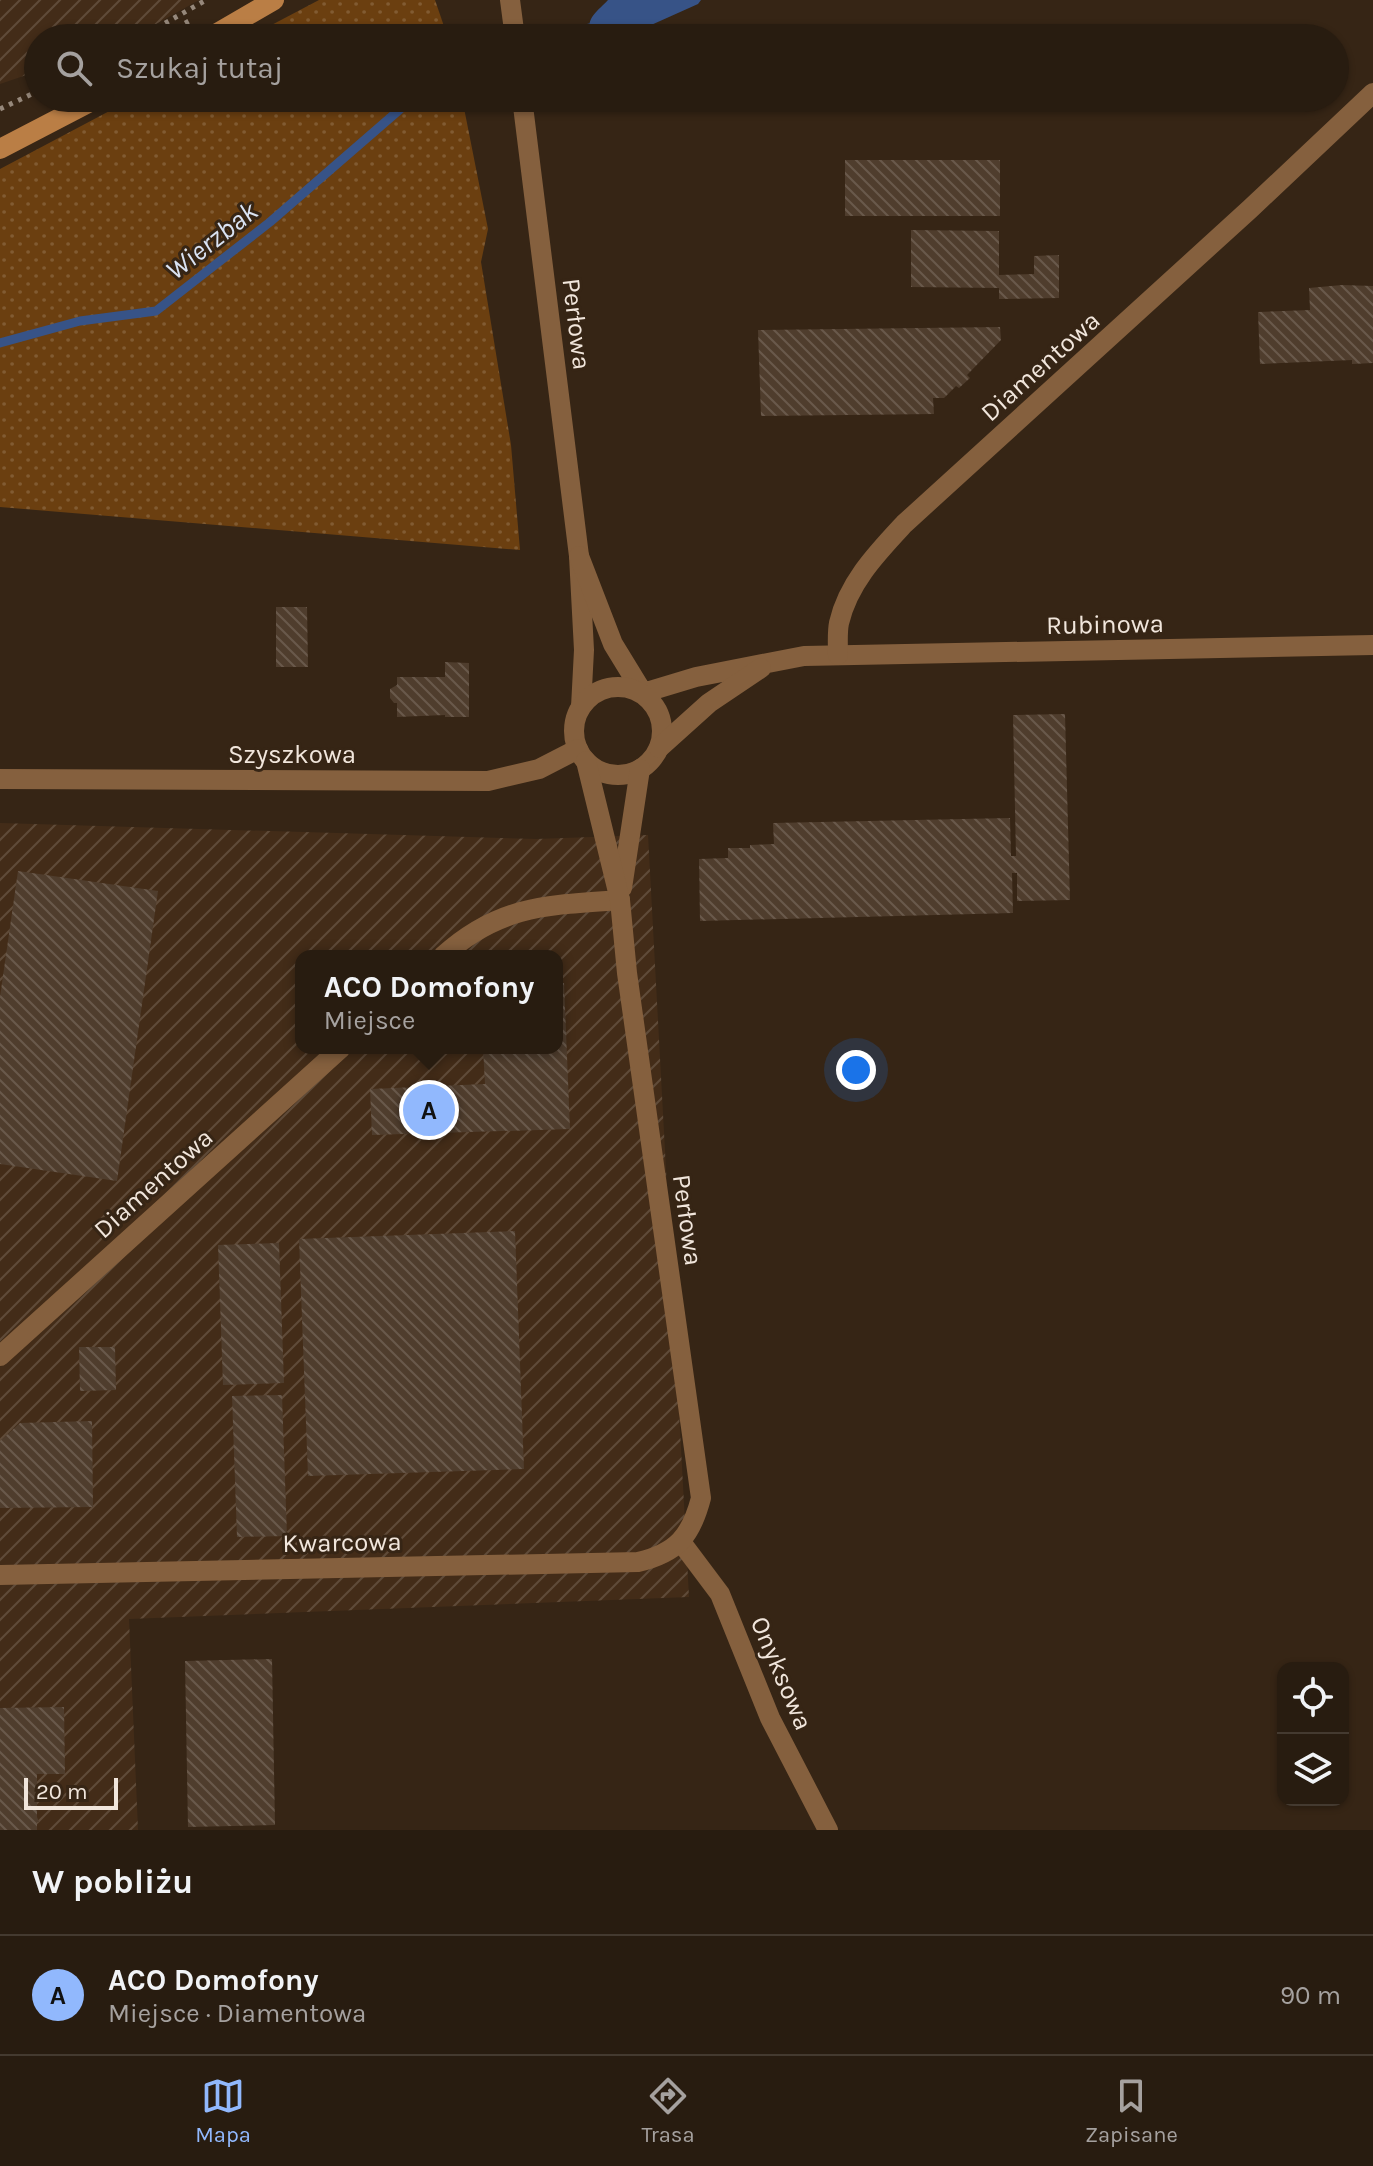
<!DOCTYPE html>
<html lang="pl">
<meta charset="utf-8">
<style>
:root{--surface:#281c10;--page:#302519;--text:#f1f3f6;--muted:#a5a19f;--line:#443a30;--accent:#91b8fd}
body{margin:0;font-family:Karla,sans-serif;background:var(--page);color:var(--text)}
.controls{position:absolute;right:24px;bottom:24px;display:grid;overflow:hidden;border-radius:16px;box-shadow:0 2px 6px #0004}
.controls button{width:72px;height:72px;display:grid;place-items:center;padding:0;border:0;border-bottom:2px solid var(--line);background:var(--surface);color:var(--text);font:40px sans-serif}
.scale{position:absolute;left:24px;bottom:20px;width:94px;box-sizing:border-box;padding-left:8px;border:4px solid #f1e6dc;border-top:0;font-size:22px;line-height:28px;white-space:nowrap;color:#f1e6dc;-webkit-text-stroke:6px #362515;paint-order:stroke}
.you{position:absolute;left:856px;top:1070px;width:28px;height:28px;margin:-20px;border:6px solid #fff;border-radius:50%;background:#1a73e8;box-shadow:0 0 0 12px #1a73e833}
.badge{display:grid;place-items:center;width:52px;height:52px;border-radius:50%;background:var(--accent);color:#111;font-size:26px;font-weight:700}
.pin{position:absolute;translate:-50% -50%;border:4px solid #fff;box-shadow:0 2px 8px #0006}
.popup{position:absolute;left:295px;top:950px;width:268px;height:104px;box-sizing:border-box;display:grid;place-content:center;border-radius:16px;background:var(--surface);filter:drop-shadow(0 2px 6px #0005);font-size:26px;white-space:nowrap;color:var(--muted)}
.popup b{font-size:30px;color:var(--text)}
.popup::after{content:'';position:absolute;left:50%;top:100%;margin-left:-16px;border:16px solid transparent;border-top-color:var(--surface)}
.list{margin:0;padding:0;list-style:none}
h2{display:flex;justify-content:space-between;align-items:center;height:104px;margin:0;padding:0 32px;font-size:34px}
h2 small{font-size:26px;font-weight:400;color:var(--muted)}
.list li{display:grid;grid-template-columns:52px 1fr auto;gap:24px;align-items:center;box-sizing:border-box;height:120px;padding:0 32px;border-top:2px solid var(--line)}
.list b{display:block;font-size:30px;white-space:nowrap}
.list p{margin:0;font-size:26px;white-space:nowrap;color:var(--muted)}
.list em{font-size:26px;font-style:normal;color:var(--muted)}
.icon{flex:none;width:44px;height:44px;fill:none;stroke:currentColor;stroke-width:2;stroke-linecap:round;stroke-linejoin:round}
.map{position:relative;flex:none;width:1373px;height:1830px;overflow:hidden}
.search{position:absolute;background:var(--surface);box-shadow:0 2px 6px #0004;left:24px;right:24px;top:24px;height:88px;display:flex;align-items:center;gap:20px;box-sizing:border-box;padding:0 28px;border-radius:44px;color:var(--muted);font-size:30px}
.sheet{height:224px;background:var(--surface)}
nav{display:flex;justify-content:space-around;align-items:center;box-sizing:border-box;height:112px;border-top:2px solid var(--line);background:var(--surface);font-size:22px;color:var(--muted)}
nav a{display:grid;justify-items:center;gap:4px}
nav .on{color:var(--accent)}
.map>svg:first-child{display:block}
.industrial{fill:url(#industrial-furrows);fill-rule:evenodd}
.grass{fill:url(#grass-dots)}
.water{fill:#375387}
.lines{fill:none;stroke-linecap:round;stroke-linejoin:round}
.stream{stroke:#375387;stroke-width:9}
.building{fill:url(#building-back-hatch)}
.path{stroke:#96887b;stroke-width:5;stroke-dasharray:4 6;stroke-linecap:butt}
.street{stroke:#85603e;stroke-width:20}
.secondary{stroke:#ba7e45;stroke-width:20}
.labels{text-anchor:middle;stroke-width:6;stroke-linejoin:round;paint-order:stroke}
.street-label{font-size:26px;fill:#f1e6dc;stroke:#362515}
.water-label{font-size:28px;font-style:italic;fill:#dae3f3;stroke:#362515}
</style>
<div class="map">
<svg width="1373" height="1830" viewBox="0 0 1373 1830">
<defs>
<pattern id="industrial-furrows" width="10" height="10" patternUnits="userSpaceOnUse" patternTransform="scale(2)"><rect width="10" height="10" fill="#432c18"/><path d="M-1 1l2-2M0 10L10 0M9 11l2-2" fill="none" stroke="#5f4b39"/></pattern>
<pattern id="grass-dots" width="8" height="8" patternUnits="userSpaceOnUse" patternTransform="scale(2)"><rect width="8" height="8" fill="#6b3f10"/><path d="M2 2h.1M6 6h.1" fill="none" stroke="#815b32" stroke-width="1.8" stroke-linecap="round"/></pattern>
<pattern id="building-back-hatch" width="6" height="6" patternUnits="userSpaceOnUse" patternTransform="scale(2)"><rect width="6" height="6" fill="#4f3d2d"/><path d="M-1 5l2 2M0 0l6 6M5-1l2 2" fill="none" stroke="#69594b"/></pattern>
</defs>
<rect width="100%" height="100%" fill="#362515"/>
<g class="industrial">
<polygon points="0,0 199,0 131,38 38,38 38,71 0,84"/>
<path d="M0,823L536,839L648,835L689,1597L129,1619L138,1830H0ZM301,956H557V1048H301Z"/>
</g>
<g class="grass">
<polygon points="319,0 435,0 448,38 247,38"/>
<polygon points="134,98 462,98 488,229 481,262 511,445 520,550 0,507 0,169"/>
</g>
<path class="water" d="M608,0H701L698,4L640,30L592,33C583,20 600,9 608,0Z"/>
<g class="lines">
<g class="stream">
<polyline points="569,38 589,28"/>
<polyline points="0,343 80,321 156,311 270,222 413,98"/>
</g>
</g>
<g class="building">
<rect x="845" y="160" width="155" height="56"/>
<polygon points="911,230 999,231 999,275 1034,274 1034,256 1059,255 1059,298 999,299 999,288 911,287"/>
<polygon points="1342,285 1373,286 1373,363 1352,364 1352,360 1260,364 1258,312 1310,310 1309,288"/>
<polygon points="1000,327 1001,340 967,375 970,378 959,388 956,386 944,398 933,398 934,414 761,416 758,330"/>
<polygon points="276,607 307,607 308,667 276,667"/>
<polygon points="445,662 469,663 469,717 445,717 445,715 397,717 397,703 394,703 390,698 390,689 397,685 397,677 445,677"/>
<polygon points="1065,714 1070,900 1017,901 1017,873 1012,873 1013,913 700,921 699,859 728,858 728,848 750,848 750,845 774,844 773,823 1010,818 1011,856 1016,856 1013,715"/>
<polygon points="18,871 158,891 117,1181 0,1164 0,997"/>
<polygon points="557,983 564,983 570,1129 372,1135 370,1089 485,1084 483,1048 557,1048"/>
<polygon points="515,1231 524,1469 308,1476 299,1239"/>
<polygon points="279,1243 284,1383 223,1385 218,1245"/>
<polygon points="79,1347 115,1347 116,1390 80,1391"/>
<polygon points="282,1395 287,1536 237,1537 232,1396"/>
<polygon points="92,1421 93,1507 0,1508 0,1441 20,1423"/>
<polygon points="272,1659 275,1825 188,1827 185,1661"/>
<polygon points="64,1707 65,1774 37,1774 37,1817 39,1822 37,1822 37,1830 0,1830 0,1708"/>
</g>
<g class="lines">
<g class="path">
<polyline points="139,38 206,0"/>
<polyline points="159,38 189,21"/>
<polyline points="0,109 38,91"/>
</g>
<g class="street">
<polyline points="510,0 515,38"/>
<polyline points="522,98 579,556 584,650 581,707"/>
<polyline points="579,556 613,644 643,693 696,677 804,656 1373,645"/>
<path d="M838,655C838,645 837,633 839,623C848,583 877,553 904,524L1250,209L1373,93"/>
<circle cx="618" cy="731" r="44"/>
<polyline points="659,748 709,703 761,668"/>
<polyline points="0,779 488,781 539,769 578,749"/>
<polyline points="622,888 640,769"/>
<path d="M443,956C499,905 548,905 620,900"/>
<polyline points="0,1356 341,1048"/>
<polyline points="681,1542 720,1594 770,1718 828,1830"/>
<path d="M0,1575L638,1562C677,1553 691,1536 701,1498L627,973L620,900L586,761"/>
</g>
<g class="secondary">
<polyline points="209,38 274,0"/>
<polyline points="0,149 98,98"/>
</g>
</g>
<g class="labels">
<g class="street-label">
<text transform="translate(577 324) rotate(83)" y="9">Perłowa</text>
<text transform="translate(1040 366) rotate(-42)" y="9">Diamentowa</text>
<text transform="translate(1105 624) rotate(-1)" y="9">Rubinowa</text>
<text x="292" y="763">Szyszkowa</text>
<text transform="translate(153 1183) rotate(-42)" y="9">Diamentowa</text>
<text transform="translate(688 1220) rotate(82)" y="9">Perłowa</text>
<text transform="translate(342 1542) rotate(-1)" y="9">Kwarcowa</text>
<text transform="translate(782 1673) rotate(67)" y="9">Onyksowa</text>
</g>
<g class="water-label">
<text transform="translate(211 240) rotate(-38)" y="10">Wierzbak</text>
</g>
</g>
</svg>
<div class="controls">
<button><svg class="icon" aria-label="locate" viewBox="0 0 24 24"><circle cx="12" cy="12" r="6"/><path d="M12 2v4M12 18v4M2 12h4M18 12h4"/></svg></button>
<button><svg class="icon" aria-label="layers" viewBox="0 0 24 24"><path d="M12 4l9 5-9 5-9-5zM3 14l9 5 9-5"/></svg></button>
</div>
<div class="scale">20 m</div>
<div class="you"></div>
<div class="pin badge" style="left:429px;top:1110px">A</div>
<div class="popup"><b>ACO Domofony</b>Miejsce</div>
<div class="search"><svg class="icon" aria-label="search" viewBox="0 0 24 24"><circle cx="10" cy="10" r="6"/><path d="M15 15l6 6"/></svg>Szukaj tutaj</div>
</div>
<section class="sheet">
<h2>W pobliżu<small></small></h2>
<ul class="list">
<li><span class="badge">A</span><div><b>ACO Domofony</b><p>Miejsce · Diamentowa</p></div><em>90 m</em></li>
</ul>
</section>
<nav>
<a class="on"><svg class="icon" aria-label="map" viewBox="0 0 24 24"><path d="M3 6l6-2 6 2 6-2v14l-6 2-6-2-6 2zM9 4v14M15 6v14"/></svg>Mapa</a>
<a><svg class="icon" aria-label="directions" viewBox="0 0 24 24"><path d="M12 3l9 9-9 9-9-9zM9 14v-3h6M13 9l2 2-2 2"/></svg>Trasa</a>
<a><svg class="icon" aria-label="saved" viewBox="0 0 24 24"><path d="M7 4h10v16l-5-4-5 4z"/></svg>Zapisane</a>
</nav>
